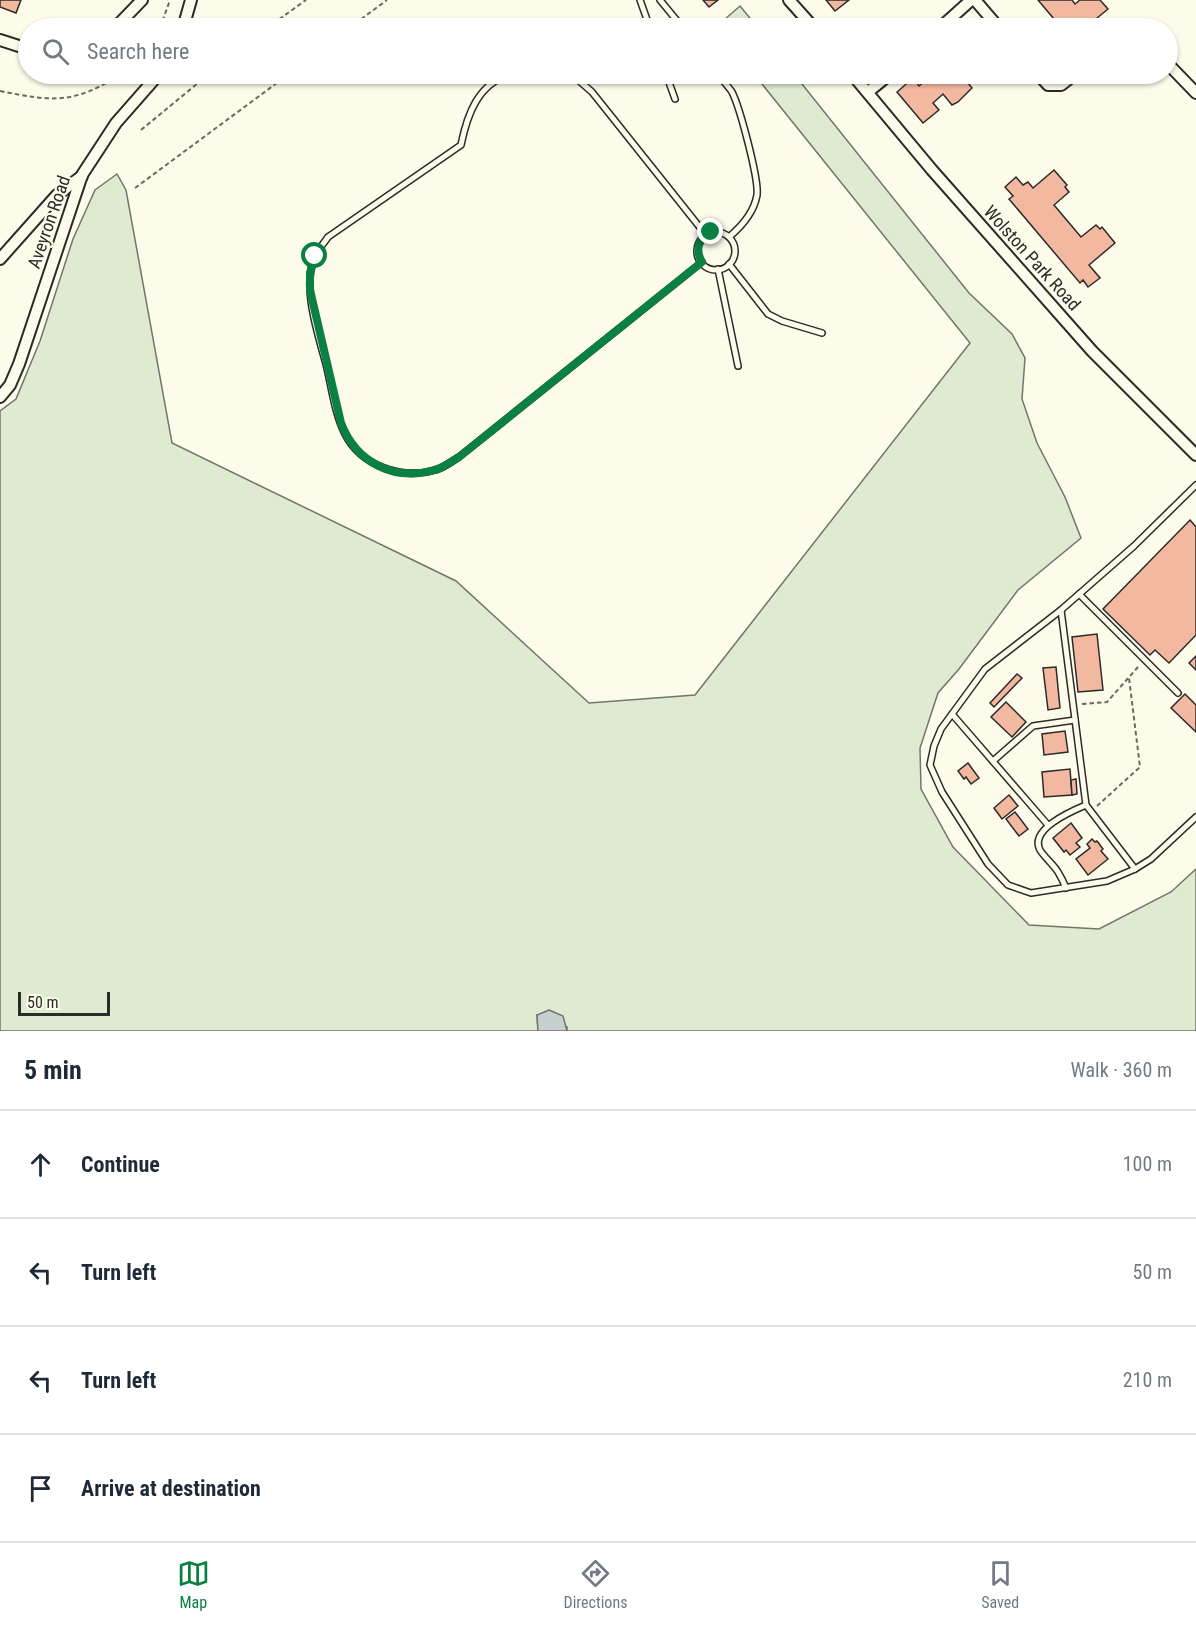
<!DOCTYPE html>
<meta charset="utf-8">
<style>
:root{--surface:#fff;--page:#f6f6f7;--text:#1f2937;--muted:#747a83;--line:#e0e1e3;--accent:#0b8043}
body{margin:0;font-family:"Roboto Condensed",sans-serif;background:var(--page);color:var(--text)}
.scale{position:absolute;left:18px;bottom:15px;width:92px;box-sizing:border-box;padding-left:6px;border:3px solid #2b2b2b;border-top:0;font-size:16px;line-height:21px;white-space:nowrap;color:#2b2b2b;-webkit-text-stroke:4px #fdfbea;paint-order:stroke}
.stop{position:absolute;width:18px;height:18px;margin:-14px;border:4px solid #0b8043;border-radius:50%;background:#fff}
.stop.end{background:#0b8043;border-color:#fff;box-shadow:0 2px 6px #0008}
.list{margin:0;padding:0;list-style:none}
h2{display:flex;justify-content:space-between;align-items:center;height:78px;margin:0;padding:0 24px;font-size:26px}
h2 small{font-size:20px;font-weight:400;color:var(--muted)}
.list li{display:grid;grid-template-columns:39px 1fr auto;gap:18px;align-items:center;box-sizing:border-box;height:108px;padding:0 24px;border-top:2px solid var(--line)}
.list b{display:block;font-size:22px;white-space:nowrap}
.list em{font-size:20px;font-style:normal;color:var(--muted)}
.icon{flex:none;width:33px;height:33px;fill:none;stroke:currentColor;stroke-width:2;stroke-linecap:round;stroke-linejoin:round}
.map{position:relative;flex:none;width:1196px;height:1031px;overflow:hidden}
.search{position:absolute;background:var(--surface);box-shadow:0 2px 4px #0004;left:18px;right:18px;top:18px;height:66px;display:flex;align-items:center;gap:15px;box-sizing:border-box;padding:0 21px;border-radius:33px;color:var(--muted);font-size:22px}
.sheet{height:510px;background:var(--surface)}
nav{display:flex;justify-content:space-around;align-items:center;box-sizing:border-box;height:84px;border-top:2px solid var(--line);background:var(--surface);font-size:16px;color:var(--muted)}
nav a{display:grid;justify-items:center;gap:3px}
nav .on{color:var(--accent)}
.map>svg:first-child{display:block}
.green{fill:#deebd1;stroke:#74746e;stroke-width:1.5}
.water{fill:#c7d0d0;stroke:#74746e;stroke-width:1.5}
.building{fill:#f2b8a0;stroke:#2b2b2b;stroke-width:1.5}
.lines{fill:none;stroke-linecap:round;stroke-linejoin:round}
.lane-casing{stroke:#2b2b2b;stroke-width:8}
.street-casing{stroke:#2b2b2b;stroke-width:14}
.path{stroke:#6a6964;stroke-width:2;stroke-dasharray:4.5 3;stroke-linecap:butt}
.lane{stroke:#fdfbea;stroke-width:5}
.street{stroke:#fdfbea;stroke-width:10}
.route{stroke:#0b8043;stroke-width:8}
.labels{text-anchor:middle;stroke-width:4.5;stroke-linejoin:round;paint-order:stroke}
.street-label{font-size:18px;fill:#2b2b2b;stroke:#fdfbea}
</style>
<div class="map">
<svg width="1196" height="1031" viewBox="0 0 1196 1031">
<rect width="100%" height="100%" fill="#fdfbea"/>
<g class="green">
<polygon points="740,6 758,28 718,28 716,27"/>
<polygon points="754,74 794,74 969,293 1012,334 1025,358 1022,399 1037,443 1065,497 1081,538 1018,590 959,669 938,693 920,748 921,789 953,847 1029,925 1099,929 1171,892 1196,869 1196,1031 567,1031 567,1027 537,1015 538,1031 0,1031 0,411 16,399 40,341 73,239 95,190 117,174 126,190 172,443 456,581 589,703 695,695 970,343"/>
</g>
<polygon class="water" points="549,1010 563,1016 567,1031 538,1031 537,1015"/>
<g class="building">
<polygon points="0,0 21,0 16,13 0,7"/>
<polygon points="703,0 718,0 709,7"/>
<polygon points="826,0 849,0 835,11"/>
<polygon points="1038,0 1072,0 1075,4 1080,0 1100,0 1108,9 1085,28 1055,28 1059,25"/>
<polygon points="926,74 965,74 971,81 968,83 972,88 958,102 952,105 943,94 933,103 939,110 923,123 897,92 913,78 919,86 929,77"/>
<polygon points="1054,170 1067,185 1065,187 1069,192 1054,205 1081,237 1096,225 1100,229 1102,227 1115,243 1089,265 1100,278 1088,287 1083,280 1080,283 1009,199 1013,196 1005,187 1016,177 1023,185 1028,182 1033,188"/>
<polygon points="1190,520 1196,527 1196,635 1169,663 1155,650 1150,655 1103,609"/>
<polygon points="1097,634 1103,690 1078,692 1072,637"/>
<polygon points="1196,656 1196,670 1189,663"/>
<polygon points="1056,667 1060,708 1048,710 1043,668"/>
<polygon points="1017,674 1022,678 994,707 990,703"/>
<polygon points="1185,694 1196,705 1196,732 1171,708"/>
<polygon points="1006,702 1026,722 1012,737 991,717"/>
<polygon points="1065,731 1068,752 1044,755 1042,734"/>
<polygon points="968,763 979,778 971,784 966,777 964,779 958,771"/>
<polygon points="1070,769 1072,795 1044,797 1042,772"/>
<polygon points="1076,779 1077,794 1072,795 1071,780"/>
<polygon points="1009,795 1018,806 1002,819 994,808"/>
<polygon points="1015,812 1028,829 1019,836 1006,819"/>
<polygon points="1071,823 1082,838 1076,843 1080,847 1070,855 1066,850 1064,852 1053,838"/>
<polygon points="1092,839 1095,842 1097,841 1103,849 1101,851 1108,859 1088,875 1076,859 1090,848 1087,844"/>
</g>
<g class="lines">
<defs>
<g id="lane">
<polyline points="640,0 650,28"/>
<polyline points="660,0 683,28"/>
<path d="M511,74C478,83 467,115 461,145L328,237C324,243 318,250 315,256C301,287 319,337 327,368C332,390 335,414 345,434C361,466 402,480 435,470C444,468 452,461 459,457L702,262"/>
<polyline points="557,74 576,78 592,92 706,235"/>
<polyline points="666,74 675,99"/>
<path d="M718,74C722,80 728,86 732,92C740,108 759,179 757,195C754,213 742,226 729,237"/>
<circle cx="716" cy="251" r="19"/>
<polyline points="729,264 768,314 782,321 822,333"/>
<polyline points="718,269 738,366"/>
<polyline points="1196,485 1134,546 1061,610 985,669 941,729 934,746 930,765 942,792 988,864 1008,885 1031,893 1107,881 1135,869 1151,859 1196,817"/>
<polyline points="1079,594 1178,693"/>
<polyline points="1061,610 1086,805 1135,869"/>
<polyline points="952,714 1048,825"/>
<polyline points="993,761 1033,726 1075,720"/>
<path d="M1066,888C1064,883 1061,877 1058,872C1053,864 1045,858 1040,850C1029,829 1072,811 1086,805"/>
</g>
<g id="street">
<polyline points="789,0 814,28"/>
<polyline points="975,0 999,28"/>
<polyline points="115,28 142,0"/>
<polyline points="183,28 191,0"/>
<polyline points="940,28 971,0"/>
<polyline points="1131,28 1133,28"/>
<polyline points="0,40 28,49"/>
<polyline points="1168,64 1196,93"/>
<polyline points="852,74 932,170 1092,351 1196,455"/>
<polyline points="1038,74 1048,85 1061,85 1075,74"/>
<polyline points="868,92 890,74"/>
<polyline points="0,259 57,195 82,176"/>
<polyline points="0,397 10,385 19,364 82,175 116,123 159,74"/>
</g>
</defs>
<use href="#lane" class="lane-casing"/>
<use href="#street" class="street-casing"/>
<g class="path">
<polyline points="160,28 170,0"/>
<polyline points="267,28 306,0"/>
<polyline points="349,28 387,0"/>
<path d="M0,91C55,102 73,104 122,74"/>
<polyline points="141,130 209,74"/>
<polyline points="135,188 289,74"/>
<polyline points="1082,704 1107,702 1138,667"/>
<polyline points="1097,806 1140,767 1129,678"/>
</g>
<use href="#lane" class="lane"/>
<use href="#street" class="street"/>
</g>
<g class="lines">
<path class="route" d="M315,256L310,273V290L341,423C356,462 393,482 435,470C443,468 452,461 459,457L702,262C695,250 698,239 711,232"/>
</g>
<g class="labels">
<g class="street-label">
<text transform="translate(49 222) rotate(-71)" y="6">Aveyron Road</text>
<text transform="translate(1032 258) rotate(48)" y="6">Wolston Park Road</text>
</g>
</g>
</svg>
<div class="scale">50 m</div>
<div class="stop" style="left:315px;top:256px"></div>
<div class="stop end" style="left:711px;top:232px"></div>
<div class="search"><svg class="icon" aria-label="search" viewBox="0 0 24 24"><circle cx="10" cy="10" r="6"/><path d="M15 15l6 6"/></svg>Search here</div>
</div>
<section class="sheet">
<h2>5 min<small>Walk · 360 m</small></h2>
<ul class="list">
<li><svg class="icon" aria-label="ahead" viewBox="0 0 24 24"><path d="M12 20V5M6 11l6-6 6 6"/></svg><div><b>Continue</b></div><em>100 m</em></li>
<li><svg class="icon" aria-label="left" viewBox="0 0 24 24"><path d="M17 20v-9H6M10 6l-5 5 5 5"/></svg><div><b>Turn left</b></div><em>50 m</em></li>
<li><svg class="icon" aria-label="left" viewBox="0 0 24 24"><path d="M17 20v-9H6M10 6l-5 5 5 5"/></svg><div><b>Turn left</b></div><em>210 m</em></li>
<li><svg class="icon" aria-label="arrive" viewBox="0 0 24 24"><path d="M6 21V4h12l-3 4 3 4H6"/></svg><div><b>Arrive at destination</b></div></li>
</ul>
</section>
<nav>
<a class="on"><svg class="icon" aria-label="map" viewBox="0 0 24 24"><path d="M3 6l6-2 6 2 6-2v14l-6 2-6-2-6 2zM9 4v14M15 6v14"/></svg>Map</a>
<a><svg class="icon" aria-label="directions" viewBox="0 0 24 24"><path d="M12 3l9 9-9 9-9-9zM9 14v-3h6M13 9l2 2-2 2"/></svg>Directions</a>
<a><svg class="icon" aria-label="saved" viewBox="0 0 24 24"><path d="M7 4h10v16l-5-4-5 4z"/></svg>Saved</a>
</nav>
